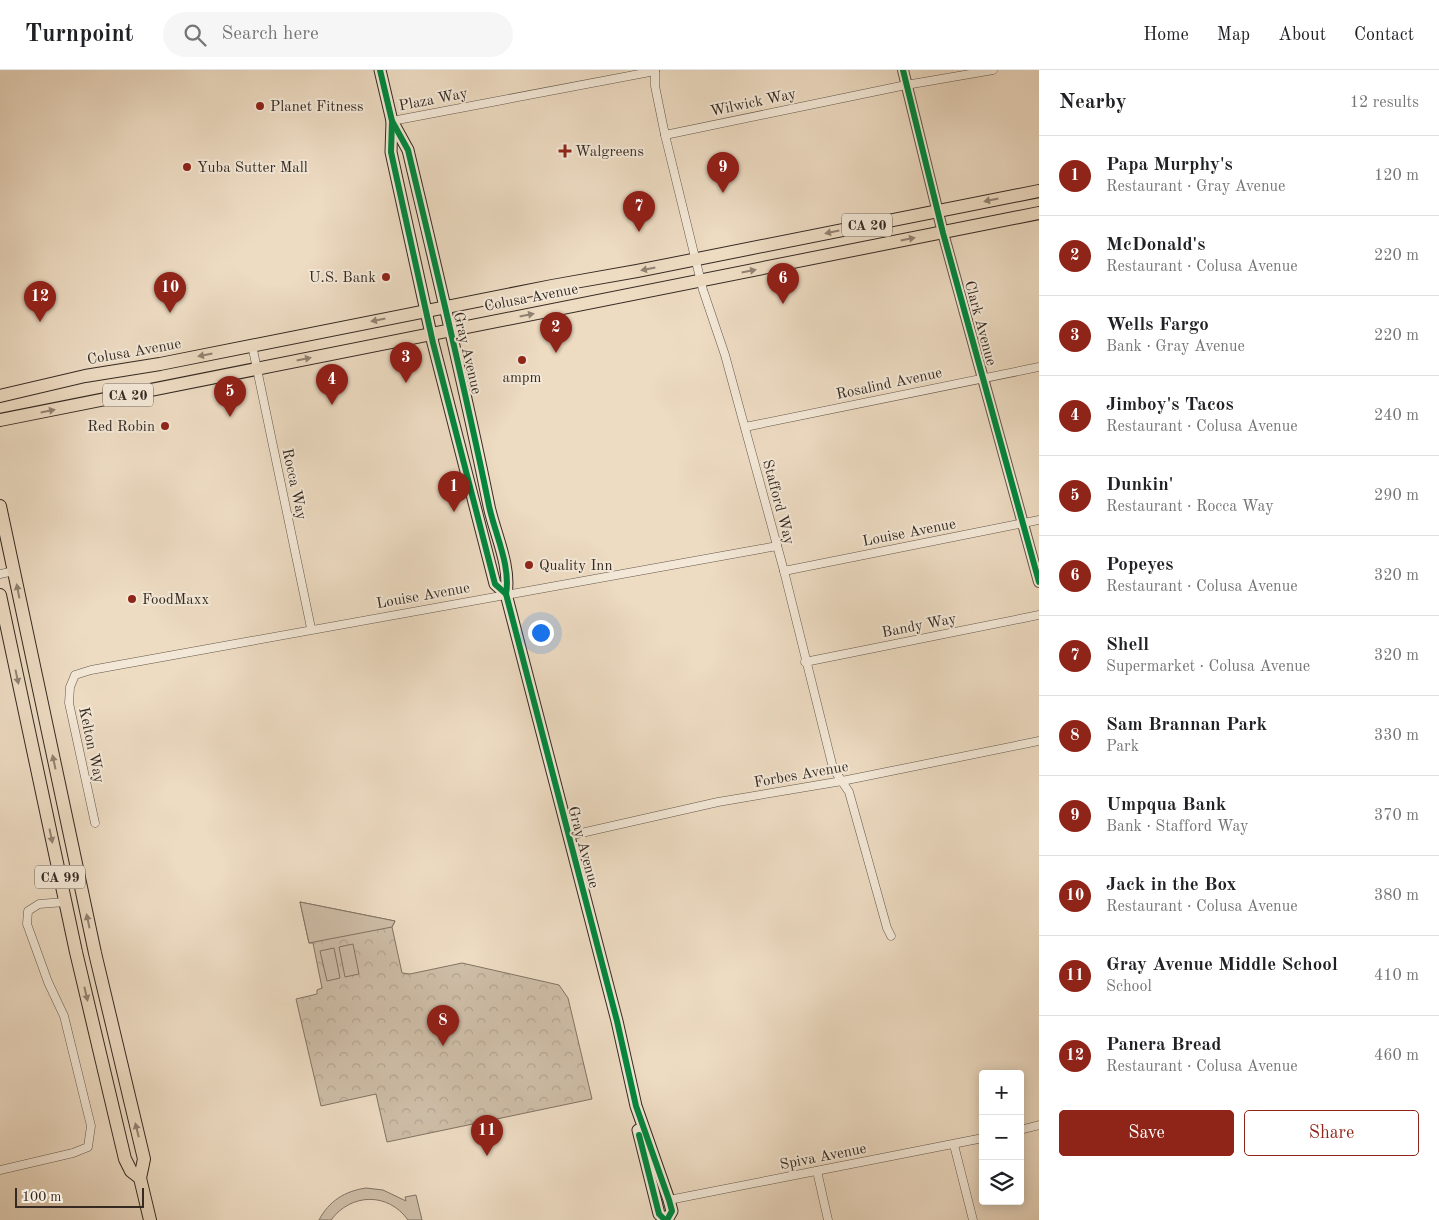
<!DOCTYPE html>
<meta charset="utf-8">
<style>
:root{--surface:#fff;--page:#f6f6f6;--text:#202124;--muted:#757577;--line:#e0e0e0;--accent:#8f2418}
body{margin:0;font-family:"Old Standard TT",serif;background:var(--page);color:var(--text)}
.controls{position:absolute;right:15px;bottom:15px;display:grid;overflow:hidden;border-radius:5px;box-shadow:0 2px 12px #0003}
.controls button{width:45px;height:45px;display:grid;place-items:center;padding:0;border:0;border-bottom:1px solid var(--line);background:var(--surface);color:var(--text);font:25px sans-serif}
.scale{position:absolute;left:15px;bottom:12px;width:129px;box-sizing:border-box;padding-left:5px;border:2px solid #352922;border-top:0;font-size:14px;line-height:18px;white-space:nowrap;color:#352922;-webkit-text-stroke:4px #f3e8d7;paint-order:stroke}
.you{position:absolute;left:540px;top:562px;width:18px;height:18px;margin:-12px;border:4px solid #fff;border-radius:50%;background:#1a73e8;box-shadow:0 0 0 8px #1a73e833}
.badge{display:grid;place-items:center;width:32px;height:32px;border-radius:50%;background:var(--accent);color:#fff;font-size:16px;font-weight:700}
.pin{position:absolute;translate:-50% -41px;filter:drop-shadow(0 1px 2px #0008)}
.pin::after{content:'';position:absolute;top:26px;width:18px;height:15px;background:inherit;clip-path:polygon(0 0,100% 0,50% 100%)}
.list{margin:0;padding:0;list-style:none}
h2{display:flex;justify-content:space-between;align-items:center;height:65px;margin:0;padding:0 20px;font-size:21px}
h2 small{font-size:16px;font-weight:400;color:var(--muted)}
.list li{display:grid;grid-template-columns:32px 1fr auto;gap:15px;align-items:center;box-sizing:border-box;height:80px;padding:0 20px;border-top:1px solid var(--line)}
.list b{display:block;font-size:19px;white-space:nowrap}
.list p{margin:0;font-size:16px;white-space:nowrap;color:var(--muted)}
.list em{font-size:16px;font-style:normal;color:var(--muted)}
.actions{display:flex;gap:10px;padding:15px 20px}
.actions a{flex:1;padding:11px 0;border:1px solid var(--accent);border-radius:5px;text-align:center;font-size:18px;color:var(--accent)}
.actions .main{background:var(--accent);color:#fff}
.icon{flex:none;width:28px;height:28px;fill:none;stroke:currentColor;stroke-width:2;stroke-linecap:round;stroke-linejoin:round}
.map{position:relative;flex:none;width:1039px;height:1150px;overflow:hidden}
header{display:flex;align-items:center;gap:30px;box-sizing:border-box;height:70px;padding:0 25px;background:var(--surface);border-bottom:1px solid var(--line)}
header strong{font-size:24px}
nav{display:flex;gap:28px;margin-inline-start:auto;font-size:18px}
.search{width:350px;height:45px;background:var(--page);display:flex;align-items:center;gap:12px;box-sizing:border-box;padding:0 18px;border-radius:28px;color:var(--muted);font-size:19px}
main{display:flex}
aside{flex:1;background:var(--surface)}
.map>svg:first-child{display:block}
.park{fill:url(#park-crowns);stroke:#827364}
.pitch{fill:#cebda7;stroke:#827364}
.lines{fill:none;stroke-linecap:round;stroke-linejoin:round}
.minor-casing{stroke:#63564a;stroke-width:9}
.tertiary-casing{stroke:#63564a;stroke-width:12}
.secondary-casing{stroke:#352922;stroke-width:13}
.trunk-casing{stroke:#352922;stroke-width:14}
.minor{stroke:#f3e8d7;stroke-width:8}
.tertiary{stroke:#f3e8d7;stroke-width:10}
.secondary{stroke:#f3e8d7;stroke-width:11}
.trunk{stroke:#eddbc2;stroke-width:12}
.cycleway-casing{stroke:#f3e8d7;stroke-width:9}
.cycleway{stroke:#00873e;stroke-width:6}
.oneway{fill:#918272}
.poi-dot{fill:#8f2418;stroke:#f3e8d7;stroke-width:2}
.labels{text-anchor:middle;stroke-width:4;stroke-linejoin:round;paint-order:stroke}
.shield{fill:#f3e8d7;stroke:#6e6258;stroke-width:1}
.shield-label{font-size:14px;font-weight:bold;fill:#352922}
.street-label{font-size:15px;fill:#352922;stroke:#f3e8d7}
.poi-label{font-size:15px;fill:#352922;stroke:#f3e8d7;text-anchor:start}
</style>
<header>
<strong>Turnpoint</strong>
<div class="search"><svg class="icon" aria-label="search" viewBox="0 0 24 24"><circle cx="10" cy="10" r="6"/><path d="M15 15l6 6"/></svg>Search here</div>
<nav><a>Home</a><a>Map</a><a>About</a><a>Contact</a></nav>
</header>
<main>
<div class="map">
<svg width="1039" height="1150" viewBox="0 0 1039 1150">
<defs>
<pattern id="park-crowns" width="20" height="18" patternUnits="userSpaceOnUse" patternTransform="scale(1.25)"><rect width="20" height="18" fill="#cebda7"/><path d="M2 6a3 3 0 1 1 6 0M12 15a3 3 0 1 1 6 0" fill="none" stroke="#b2a28f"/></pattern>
</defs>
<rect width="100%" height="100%" fill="#eddbc2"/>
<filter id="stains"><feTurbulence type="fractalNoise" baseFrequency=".004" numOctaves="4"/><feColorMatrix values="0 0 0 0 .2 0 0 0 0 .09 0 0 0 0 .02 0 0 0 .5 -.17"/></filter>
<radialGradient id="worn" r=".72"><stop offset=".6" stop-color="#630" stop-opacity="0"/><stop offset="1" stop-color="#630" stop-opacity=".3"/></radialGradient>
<polygon class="park" points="300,832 395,851 392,857 402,903 410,904 462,893 559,915 568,928 592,1029 387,1072 376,1024 321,1036 296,929 317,924 317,920 322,918 313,873 309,873"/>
<g class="pitch">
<polygon points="300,832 395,851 392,857 309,873"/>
<polygon points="353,874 359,904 345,907 339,877"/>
<polygon points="334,878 340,908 327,911 320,881"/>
<path d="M366,1118L383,1120L406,1131L405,1127L416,1125L422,1150H408C388,1122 351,1123 331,1150H319C329,1131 345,1121 366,1118Z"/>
</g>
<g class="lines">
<defs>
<g id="minor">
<polyline points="655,0 655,16 665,65 703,220 725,285 784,501 833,698 849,722 887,858 891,866"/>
<polyline points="392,51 655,1"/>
<polyline points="665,65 906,15 993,0"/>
<polyline points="252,275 311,558"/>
<polyline points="745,357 1039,297"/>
<polyline points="784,501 1039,450"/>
<polyline points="0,504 14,501"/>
<polyline points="805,592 1039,545"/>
<polyline points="95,753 69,633 70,617 75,605 91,600 777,476"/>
<polyline points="568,766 718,732 842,711 1039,671"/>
<polyline points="1020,1060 1039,1055"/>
<polyline points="954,1075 973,1150"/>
<polyline points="0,1100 73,1083 88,1077 91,1056 64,946 48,912 27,854 28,841 39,834 65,832"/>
<polyline points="817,1101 828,1150"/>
<polyline points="669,1130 983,1068"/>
</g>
<polyline id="tertiary" points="903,0 943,163 1039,512"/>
<g id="secondary">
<polyline points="380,0 392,51 391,82 433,273 495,514 506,524"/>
<path d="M392,51L408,80C436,198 465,317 489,436C495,464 511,496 506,524L617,951L636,1036L669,1130L672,1141L667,1150"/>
<polyline points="638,1060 659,1144 665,1150"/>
</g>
<g id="trunk">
<polyline points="0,326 85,306 160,294 552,216 637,201 1039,121"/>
<polyline points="0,350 1039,143"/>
<polyline points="0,436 95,883 144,1089 140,1108 150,1150"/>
<polyline points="0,525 76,882 125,1089 131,1101 140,1108"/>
</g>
</defs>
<use href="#minor" class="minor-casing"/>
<use href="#tertiary" class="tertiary-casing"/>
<use href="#secondary" class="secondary-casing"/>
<use href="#trunk" class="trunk-casing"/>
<use href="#minor" class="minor"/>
<use href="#tertiary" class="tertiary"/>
<use href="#secondary" class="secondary"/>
<use href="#trunk" class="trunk"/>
<defs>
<g id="cycleway">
<polyline points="380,0 392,51 391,82 433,273 495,514 506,524"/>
<polyline points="903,0 943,163 1039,512"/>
<path d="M392,51L408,80C436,198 465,317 489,436C495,464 511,496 506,524L617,951L636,1036L669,1130L672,1141L667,1150"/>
<polyline points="639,1065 659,1144 665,1150"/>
</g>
</defs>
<use href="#cycleway" class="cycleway-casing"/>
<use href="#cycleway" class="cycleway"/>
</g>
<defs><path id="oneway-solid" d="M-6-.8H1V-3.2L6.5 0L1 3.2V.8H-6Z" transform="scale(1.25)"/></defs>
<g class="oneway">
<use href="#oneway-solid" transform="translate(991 130) rotate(168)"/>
<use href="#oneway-solid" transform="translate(832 162) rotate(168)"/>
<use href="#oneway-solid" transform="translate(908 169) rotate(-11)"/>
<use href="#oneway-solid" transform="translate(648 199) rotate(169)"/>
<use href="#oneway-solid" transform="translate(749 201) rotate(-11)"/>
<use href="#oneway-solid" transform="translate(527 245) rotate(-11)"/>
<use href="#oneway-solid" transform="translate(378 250) rotate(169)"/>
<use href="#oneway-solid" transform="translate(205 285) rotate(169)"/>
<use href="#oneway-solid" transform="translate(304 289) rotate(-11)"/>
<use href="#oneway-solid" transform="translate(48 341) rotate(-11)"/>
<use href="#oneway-solid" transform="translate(18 521) rotate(-101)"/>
<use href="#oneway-solid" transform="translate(17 607) rotate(78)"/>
<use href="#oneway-solid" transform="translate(54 692) rotate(-102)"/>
<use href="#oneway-solid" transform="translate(51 766) rotate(78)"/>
<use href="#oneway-solid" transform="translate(88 851) rotate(-102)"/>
<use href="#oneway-solid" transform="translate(86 924) rotate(77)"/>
<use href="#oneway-solid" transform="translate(137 1060) rotate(-104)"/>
</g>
<g class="poi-dot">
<circle cx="260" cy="36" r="5"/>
<path d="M562.5 73.5h5v5h5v5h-5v5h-5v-5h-5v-5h5z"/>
<circle cx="187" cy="97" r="5"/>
<circle cx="386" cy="207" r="5"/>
<circle cx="522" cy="290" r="5"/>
<circle cx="165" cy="356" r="5"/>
<circle cx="529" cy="495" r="5"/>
<circle cx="132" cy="529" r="5"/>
</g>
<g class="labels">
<g class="shield">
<rect x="842" y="143.5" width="50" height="23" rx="4"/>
<rect x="103" y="313.5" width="50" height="23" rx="4"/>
<rect x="35" y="795.5" width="50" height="23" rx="4"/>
</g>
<g class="shield-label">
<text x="867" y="160">CA 20</text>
<text x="128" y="330">CA 20</text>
<text x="60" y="812">CA 99</text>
</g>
<g class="street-label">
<text transform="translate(433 29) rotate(-11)" y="5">Plaza Way</text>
<text transform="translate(753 32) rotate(-12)" y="5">Wilwick Way</text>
<text transform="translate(531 227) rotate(-11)" y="5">Colusa Avenue</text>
<text transform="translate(981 253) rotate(75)" y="5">Clark Avenue</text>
<text transform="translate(134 281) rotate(-10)" y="5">Colusa Avenue</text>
<text transform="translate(468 283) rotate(77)" y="5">Gray Avenue</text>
<text transform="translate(889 313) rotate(-12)" y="5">Rosalind Avenue</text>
<text transform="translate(295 414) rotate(78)" y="5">Rocca Way</text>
<text transform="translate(779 432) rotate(75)" y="5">Stafford Way</text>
<text transform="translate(909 462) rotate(-11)" y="5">Louise Avenue</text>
<text transform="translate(423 525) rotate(-10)" y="5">Louise Avenue</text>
<text transform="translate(919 555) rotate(-11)" y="5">Bandy Way</text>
<text transform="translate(92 675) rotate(78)" y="5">Kelton Way</text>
<text transform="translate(801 704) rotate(-10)" y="5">Forbes Avenue</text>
<text transform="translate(584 777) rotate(75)" y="5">Gray Avenue</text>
<text transform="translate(823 1086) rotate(-11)" y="5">Spiva Avenue</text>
</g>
<g class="poi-label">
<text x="270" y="41">Planet Fitness</text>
<text x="575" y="86">Walgreens</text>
<text x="197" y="102">Yuba Sutter Mall</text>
<text x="376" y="212" text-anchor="end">U.S. Bank</text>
<text x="522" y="312" text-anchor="middle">ampm</text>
<text x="155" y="361" text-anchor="end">Red Robin</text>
<text x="539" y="500">Quality Inn</text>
<text x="142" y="534">FoodMaxx</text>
</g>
</g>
<rect width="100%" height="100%" filter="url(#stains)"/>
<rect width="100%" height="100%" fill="url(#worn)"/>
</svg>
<div class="controls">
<button>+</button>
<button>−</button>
<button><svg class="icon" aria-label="layers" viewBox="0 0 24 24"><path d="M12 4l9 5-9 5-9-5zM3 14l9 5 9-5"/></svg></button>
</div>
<div class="scale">100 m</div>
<div class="you"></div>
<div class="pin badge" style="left:454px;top:442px">1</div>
<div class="pin badge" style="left:556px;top:283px">2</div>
<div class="pin badge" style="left:406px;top:313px">3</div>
<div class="pin badge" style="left:332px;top:335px">4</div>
<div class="pin badge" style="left:230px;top:347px">5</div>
<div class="pin badge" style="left:783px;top:234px">6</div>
<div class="pin badge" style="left:639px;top:162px">7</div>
<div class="pin badge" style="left:443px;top:976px">8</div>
<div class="pin badge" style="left:723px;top:123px">9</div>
<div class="pin badge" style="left:170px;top:243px">10</div>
<div class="pin badge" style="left:487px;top:1086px">11</div>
<div class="pin badge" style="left:40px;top:252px">12</div>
</div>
<aside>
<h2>Nearby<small>12 results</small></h2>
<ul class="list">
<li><span class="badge">1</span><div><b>Papa Murphy's</b><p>Restaurant · Gray Avenue</p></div><em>120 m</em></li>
<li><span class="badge">2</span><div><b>McDonald's</b><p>Restaurant · Colusa Avenue</p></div><em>220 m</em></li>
<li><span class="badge">3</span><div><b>Wells Fargo</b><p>Bank · Gray Avenue</p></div><em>220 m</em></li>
<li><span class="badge">4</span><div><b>Jimboy's Tacos</b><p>Restaurant · Colusa Avenue</p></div><em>240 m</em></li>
<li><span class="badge">5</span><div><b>Dunkin'</b><p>Restaurant · Rocca Way</p></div><em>290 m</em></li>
<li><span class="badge">6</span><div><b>Popeyes</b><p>Restaurant · Colusa Avenue</p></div><em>320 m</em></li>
<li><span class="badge">7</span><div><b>Shell</b><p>Supermarket · Colusa Avenue</p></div><em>320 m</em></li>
<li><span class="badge">8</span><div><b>Sam Brannan Park</b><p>Park</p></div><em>330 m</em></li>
<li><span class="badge">9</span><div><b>Umpqua Bank</b><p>Bank · Stafford Way</p></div><em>370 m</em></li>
<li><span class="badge">10</span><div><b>Jack in the Box</b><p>Restaurant · Colusa Avenue</p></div><em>380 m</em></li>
<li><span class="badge">11</span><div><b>Gray Avenue Middle School</b><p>School</p></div><em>410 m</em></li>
<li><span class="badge">12</span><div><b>Panera Bread</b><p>Restaurant · Colusa Avenue</p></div><em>460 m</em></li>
</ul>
<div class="actions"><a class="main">Save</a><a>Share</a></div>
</aside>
</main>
